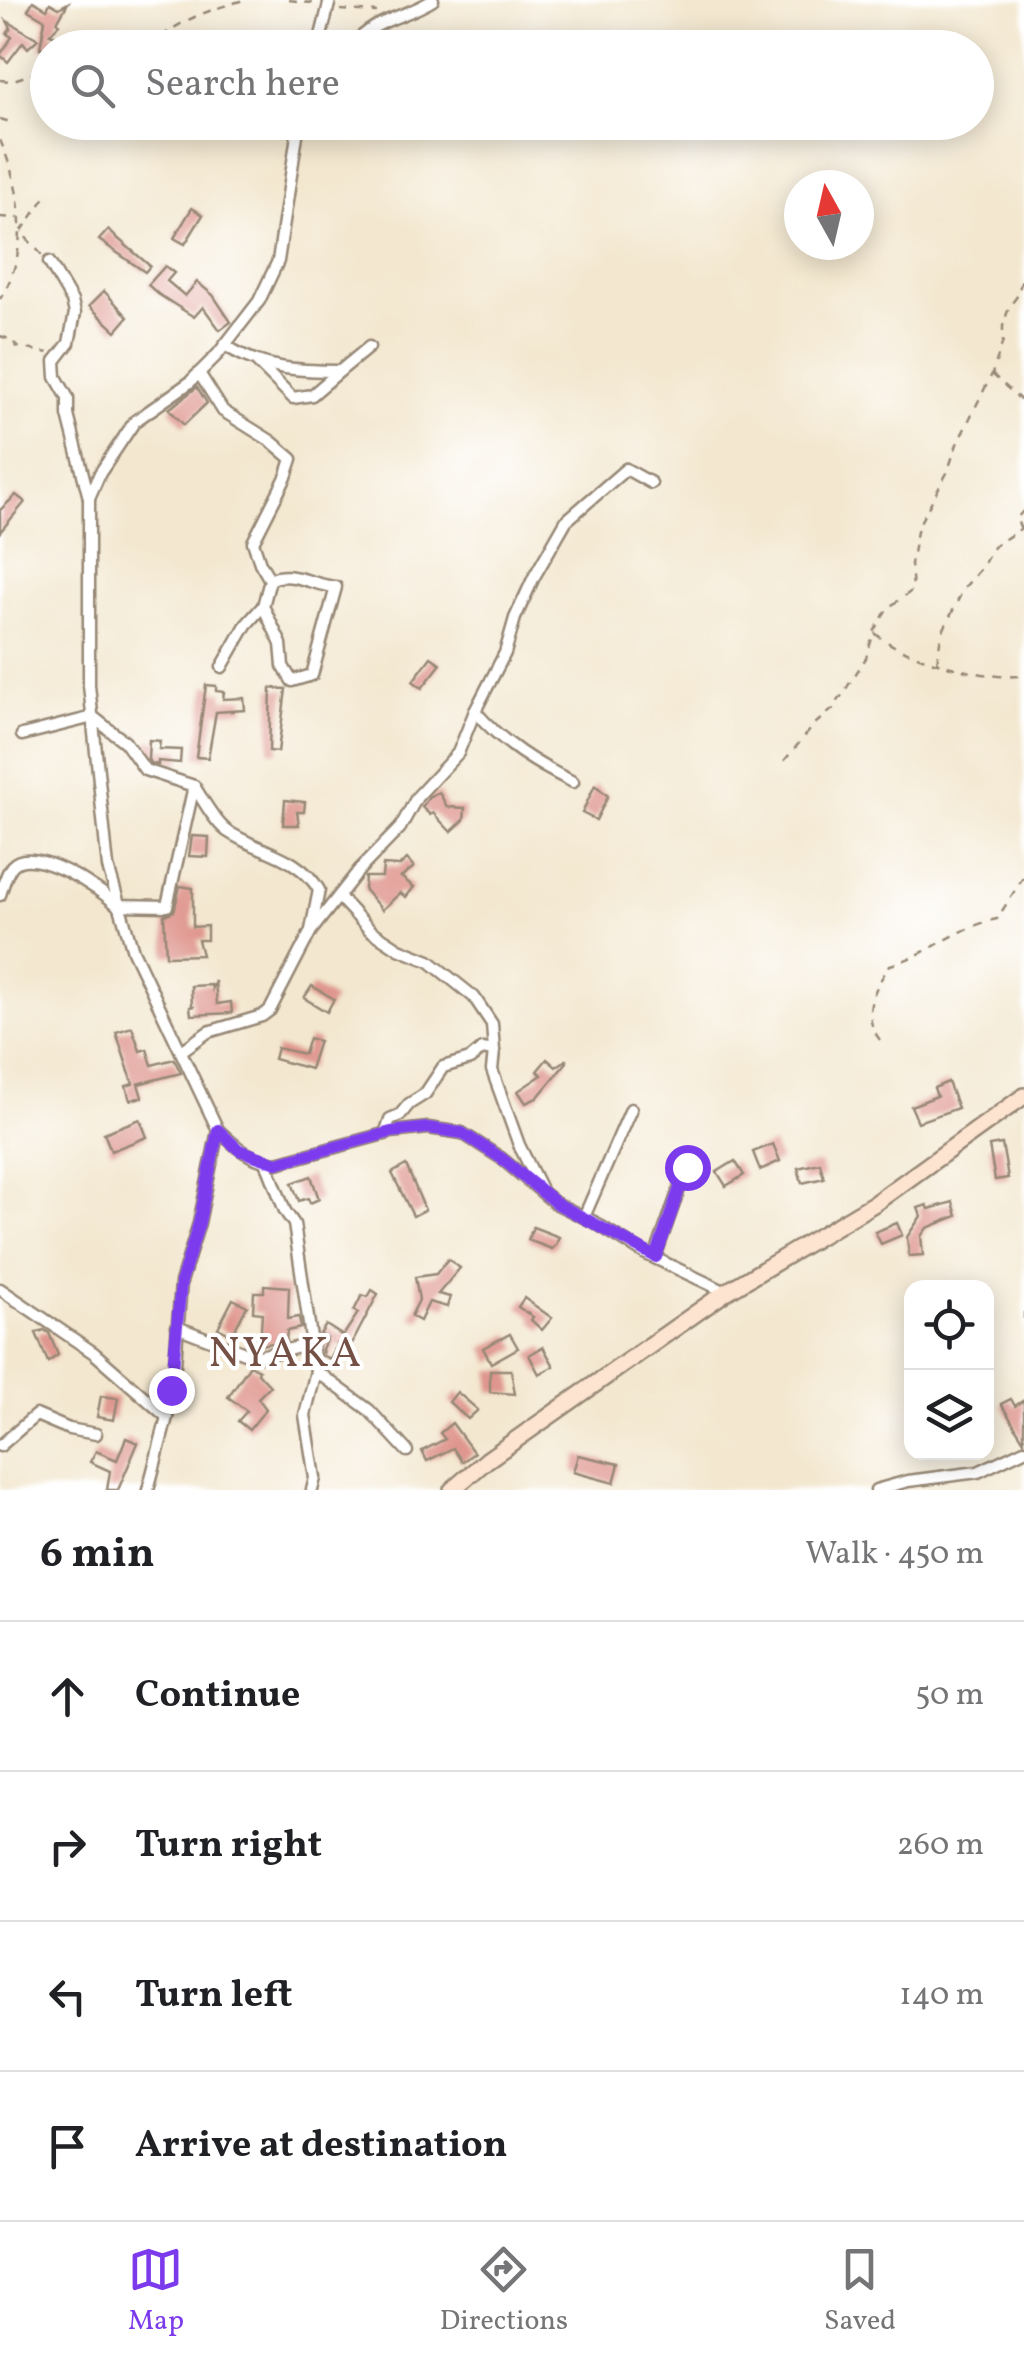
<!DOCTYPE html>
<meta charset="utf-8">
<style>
:root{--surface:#fff;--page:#f2f2f2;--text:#202124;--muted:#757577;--line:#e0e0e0;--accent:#7c3aed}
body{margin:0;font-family:Vollkorn,serif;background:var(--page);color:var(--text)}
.controls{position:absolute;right:30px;bottom:30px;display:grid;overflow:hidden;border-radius:20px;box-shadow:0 5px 25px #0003}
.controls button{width:90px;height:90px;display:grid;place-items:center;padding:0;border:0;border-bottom:2px solid var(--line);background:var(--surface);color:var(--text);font:50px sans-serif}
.compass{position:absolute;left:784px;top:170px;width:90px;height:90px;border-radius:50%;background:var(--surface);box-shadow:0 5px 25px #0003;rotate:352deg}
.stop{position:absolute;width:30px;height:30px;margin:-22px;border:8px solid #7c3aed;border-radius:50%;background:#fff}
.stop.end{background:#7c3aed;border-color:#fff;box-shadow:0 2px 10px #0008}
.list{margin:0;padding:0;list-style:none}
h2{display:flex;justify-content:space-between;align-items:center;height:130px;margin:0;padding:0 40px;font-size:42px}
h2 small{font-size:32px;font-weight:400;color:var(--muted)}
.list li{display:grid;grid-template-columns:65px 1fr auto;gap:30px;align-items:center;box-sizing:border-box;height:150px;padding:0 40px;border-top:2px solid var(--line)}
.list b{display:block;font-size:38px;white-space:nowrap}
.list em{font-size:32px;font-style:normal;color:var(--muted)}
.icon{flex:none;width:55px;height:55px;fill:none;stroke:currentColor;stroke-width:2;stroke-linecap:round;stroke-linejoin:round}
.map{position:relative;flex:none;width:1024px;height:1490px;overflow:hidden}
.search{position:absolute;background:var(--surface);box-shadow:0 5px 25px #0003;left:30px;right:30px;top:30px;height:110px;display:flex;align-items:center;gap:25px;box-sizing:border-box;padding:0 35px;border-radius:55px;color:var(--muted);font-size:38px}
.sheet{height:730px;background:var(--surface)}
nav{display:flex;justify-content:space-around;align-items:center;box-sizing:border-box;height:140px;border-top:2px solid var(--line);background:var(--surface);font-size:28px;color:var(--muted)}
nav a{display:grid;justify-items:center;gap:5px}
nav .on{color:var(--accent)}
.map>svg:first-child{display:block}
.building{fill:#df968e}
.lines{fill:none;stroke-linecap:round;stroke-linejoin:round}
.street-casing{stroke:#978876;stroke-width:15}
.secondary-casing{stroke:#978876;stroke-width:20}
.path{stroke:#978876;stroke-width:2.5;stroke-dasharray:8 8;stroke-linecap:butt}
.street{stroke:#fff;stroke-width:10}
.secondary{stroke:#fde4d0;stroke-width:15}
.route{stroke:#7c3aed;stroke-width:12}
.labels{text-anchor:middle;stroke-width:8;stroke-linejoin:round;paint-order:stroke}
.quarter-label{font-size:42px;letter-spacing:2.5px;fill:#745045;stroke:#fff}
</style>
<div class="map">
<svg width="1024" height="1490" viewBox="0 0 1024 1490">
<rect width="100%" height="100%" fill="#fff"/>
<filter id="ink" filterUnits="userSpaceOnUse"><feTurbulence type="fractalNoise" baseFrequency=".01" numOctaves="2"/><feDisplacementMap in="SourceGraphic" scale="20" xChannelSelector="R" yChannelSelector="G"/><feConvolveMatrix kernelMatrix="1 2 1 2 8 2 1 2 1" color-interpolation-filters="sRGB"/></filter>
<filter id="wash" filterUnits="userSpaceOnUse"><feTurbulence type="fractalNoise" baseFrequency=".0048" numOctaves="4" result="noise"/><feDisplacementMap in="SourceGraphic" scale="40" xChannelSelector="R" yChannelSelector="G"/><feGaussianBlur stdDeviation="2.25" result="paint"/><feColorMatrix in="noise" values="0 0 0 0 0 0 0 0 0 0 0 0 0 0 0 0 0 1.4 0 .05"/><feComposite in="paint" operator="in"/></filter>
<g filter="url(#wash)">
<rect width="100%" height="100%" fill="#f3e7cf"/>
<g id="blocks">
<g class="building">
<polygon points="33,1 47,9 50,3 59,8 68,3 57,22 59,24 50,34 64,39 61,48 40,48 45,20 28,10"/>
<polygon points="7,21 38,39 28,48 23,42 8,62 0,55 12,37 7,34 11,28"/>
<polygon points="192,208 203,215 185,244 174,238"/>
<polygon points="108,230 150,266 145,272 99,240"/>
<polygon points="165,266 174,273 167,281 185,296 197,282 213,295 231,322 220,330 203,307 194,317 158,294 148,285"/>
<polygon points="104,291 128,317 116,331 89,306"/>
<polygon points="197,387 207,403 184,425 169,409"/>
<polygon points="16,495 25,502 0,532 0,510"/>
<polygon points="431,657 441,664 422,688 413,681"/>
<polygon points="206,685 216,686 216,691 224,692 223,699 244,698 245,710 216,712 208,758 196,757"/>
<polygon points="271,688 286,689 278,752 269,751"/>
<polygon points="149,740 160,741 159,749 181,750 180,763 158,761 158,765 150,763 148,759"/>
<polygon points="595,785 608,796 596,820 582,813"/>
<polygon points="439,792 447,807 465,808 464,820 451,832 433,813 430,815 422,807 430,796"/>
<polygon points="285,800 305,802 304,812 297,812 299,825 283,825"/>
<polygon points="192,836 209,837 208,857 189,856"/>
<polygon points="407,859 414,867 401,877 414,887 406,897 400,893 382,910 364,889 365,877 382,877 383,865 399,866"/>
<polygon points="180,886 193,888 193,927 207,926 207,940 198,940 202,955 166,956 164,915 174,911"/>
<polygon points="215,981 217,1004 231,1002 232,1013 191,1015 190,1007 195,1006 192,1006 191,986 211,985 212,989"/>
<polygon points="312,986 334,999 327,1012 304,998"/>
<polygon points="132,1027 140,1051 147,1049 152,1065 174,1059 181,1073 138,1084 142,1097 130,1100 126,1086 133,1084 116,1032"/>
<polygon points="309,1038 319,1041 310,1069 274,1059 277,1048 304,1054"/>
<polygon points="547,1059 556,1067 566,1060 567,1062 537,1098 526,1103 518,1091 542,1075 537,1071"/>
<polygon points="948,1082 958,1108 918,1122 911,1106 937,1096 934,1088"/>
<polygon points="140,1119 147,1137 111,1151 104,1133"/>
<polygon points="773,1144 780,1161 760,1170 753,1152"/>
<polygon points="1002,1144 1008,1178 995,1180 989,1146"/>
<polygon points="735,1161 744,1175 726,1186 717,1172"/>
<polygon points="820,1163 824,1178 802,1183 798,1168"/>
<polygon points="406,1165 425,1210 413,1216 392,1173"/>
<polygon points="311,1176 319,1199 310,1203 308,1198 299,1201 292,1183"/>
<polygon points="953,1202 957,1216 927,1228 921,1236 923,1255 909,1256 907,1237 921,1216 918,1208 927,1205 929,1209"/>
<polygon points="897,1223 902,1235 881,1244 875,1232"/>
<polygon points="533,1227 559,1237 556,1245 552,1249 528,1240"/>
<polygon points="448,1259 460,1268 438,1294 450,1297 447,1307 429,1302 420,1321 411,1316 419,1300 415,1277 436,1274"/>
<polygon points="264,1285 289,1287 288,1319 299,1317 301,1328 287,1331 286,1341 260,1345 262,1313 253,1312 254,1292 264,1292"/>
<polygon points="372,1290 378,1294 348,1351 337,1344 330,1359 323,1356 322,1349 327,1338 320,1334 326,1325 343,1336 358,1313 354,1311 362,1295 368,1297"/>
<polygon points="524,1298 552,1318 542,1330 531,1320 533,1317 518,1307"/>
<polygon points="233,1299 247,1306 232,1335 218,1328"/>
<polygon points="44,1330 49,1333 58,1355 48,1362 36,1333"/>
<polygon points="510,1334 518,1348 491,1363 483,1348"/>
<polygon points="543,1347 554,1366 539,1374 529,1355"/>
<polygon points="250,1365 259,1370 258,1373 270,1386 258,1398 266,1409 249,1430 238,1421 247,1411 228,1397"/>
<polygon points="490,1370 511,1370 515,1394 490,1392"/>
<polygon points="457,1392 478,1410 468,1419 449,1402"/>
<polygon points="101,1396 118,1398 114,1420 97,1417"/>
<polygon points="1011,1399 1015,1406 1024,1400 1024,1441 1001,1404"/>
<polygon points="452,1423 474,1453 462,1462 453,1448 427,1461 422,1451 445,1439 440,1433"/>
<polygon points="126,1438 138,1443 118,1490 107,1490 110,1471 90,1462 96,1451 117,1460"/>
<polygon points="578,1455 619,1464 614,1483 573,1472"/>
</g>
</g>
</g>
<g filter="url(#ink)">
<use href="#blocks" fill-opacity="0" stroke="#978876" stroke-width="2.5"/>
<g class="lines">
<defs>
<g id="street">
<polyline points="318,48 330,0"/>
<path d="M350,48C378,16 401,20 433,0"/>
<path d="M299,122L278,261L259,301L218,354L189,383L135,421L100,473L89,498V685L108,867L133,951L218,1130C236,1147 251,1161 277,1163L391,1132L428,1128L462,1133L501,1158L555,1203L594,1222L644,1253L726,1292"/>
<polyline points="49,262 72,301 75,313 69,343 55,361 56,377 68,398 68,415 89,498"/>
<path d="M225,345C260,369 298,371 340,371L369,347"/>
<polyline points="257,362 293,398 312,395 340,371"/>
<polyline points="199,373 223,411 271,441 292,459 286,477 253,542 260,563 270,580 263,606 246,625 222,667"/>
<path d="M263,606L281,644L283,666L292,681L312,675L336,587C314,586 290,569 270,580"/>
<path d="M475,711C502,743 536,764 573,782"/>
<path d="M194,786C203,800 214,821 227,831C258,852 299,855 319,890L311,930"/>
<path d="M0,895C3,886 6,873 12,866C32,843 102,890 117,905L167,906L194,786L145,770L125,742L93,717L22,735"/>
<polyline points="339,897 370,930 399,949 429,961 474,997 492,1024 494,1051 492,1070 519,1145 540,1187"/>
<polyline points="183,1050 208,1032 262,1016 270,1010 311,931 360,869 400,828 417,797 458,753 475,711 505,653 515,618 534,577 566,521 626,469 651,483"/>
<polyline points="385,1134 390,1119 400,1115 409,1104 425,1094 443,1067 470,1059 482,1049 494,1051"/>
<polyline points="266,1162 285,1211 294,1224 316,1371 305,1415 315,1478 312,1490"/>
<polyline points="584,1217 631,1109"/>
<polyline points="655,1257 687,1167"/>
<polyline points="0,1289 94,1353 167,1417"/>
<polyline points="177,1327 255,1357 313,1344"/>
<polyline points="316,1371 369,1410 407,1451"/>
<polyline points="0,1446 36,1415 69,1429 96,1434"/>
<polyline points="148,1490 167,1417 175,1365 181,1282 199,1223 218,1130"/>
<polyline points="876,1490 908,1481 978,1472 1024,1450"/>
</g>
<polyline id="secondary" points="452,1490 487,1460 726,1292 875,1203 1024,1096"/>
</defs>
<use href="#street" class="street-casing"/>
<use href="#secondary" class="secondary-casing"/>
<g class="path">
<polyline points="289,0 318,4"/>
<polyline points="340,10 377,12"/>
<polyline points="114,48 128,43 135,48"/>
<path d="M150,48C172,22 212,9 244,0"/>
<polyline points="0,80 10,81 48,69"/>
<polyline points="0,119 10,122"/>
<path d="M0,140C22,191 31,250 0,299"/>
<polyline points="0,217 18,218"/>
<polyline points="42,255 21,232 48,193"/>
<polyline points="0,336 12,340 17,347 48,353"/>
<polyline points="992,374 1024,403"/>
<polyline points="1024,510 1016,519 1024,534"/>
<path d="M875,633C898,656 992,683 1024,675"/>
<polyline points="937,662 941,635 964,588 982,567 993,547 1020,529"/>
<polyline points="784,761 816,723 833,709 866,658 874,632 888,608 913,590 911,564 918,526 947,473 957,444 992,374 1003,341 1003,326 1009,307 1018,295 1024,269"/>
<path d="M880,1040C860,1014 874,989 890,965C928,955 958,927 997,919L1024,876"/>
<polyline points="1024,1312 1024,1319"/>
</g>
<use href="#street" class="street"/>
<use href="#secondary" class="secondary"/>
</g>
</g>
<g class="lines" filter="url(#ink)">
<polyline class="route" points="171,1390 181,1282 199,1223 218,1130 239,1150 277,1163 391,1132 428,1128 462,1133 501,1158 556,1203 656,1257 687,1167"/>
</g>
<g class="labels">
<g class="quarter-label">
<text x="286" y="1366">NYAKA</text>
</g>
</g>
</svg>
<div class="controls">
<button><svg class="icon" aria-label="locate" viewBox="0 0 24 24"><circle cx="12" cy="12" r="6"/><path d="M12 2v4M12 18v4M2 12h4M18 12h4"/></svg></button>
<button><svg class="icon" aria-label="layers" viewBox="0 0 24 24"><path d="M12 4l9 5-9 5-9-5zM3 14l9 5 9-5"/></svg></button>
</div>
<svg class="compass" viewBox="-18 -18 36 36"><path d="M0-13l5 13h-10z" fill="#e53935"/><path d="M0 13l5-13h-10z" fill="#757577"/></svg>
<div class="stop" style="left:687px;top:1167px"></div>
<div class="stop end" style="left:171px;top:1390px"></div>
<div class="search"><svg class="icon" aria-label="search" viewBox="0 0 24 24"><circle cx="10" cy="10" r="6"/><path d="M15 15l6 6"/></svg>Search here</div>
</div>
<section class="sheet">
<h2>6 min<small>Walk · 450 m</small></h2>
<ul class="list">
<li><svg class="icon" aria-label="ahead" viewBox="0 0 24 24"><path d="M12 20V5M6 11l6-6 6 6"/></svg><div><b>Continue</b></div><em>50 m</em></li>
<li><svg class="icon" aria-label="right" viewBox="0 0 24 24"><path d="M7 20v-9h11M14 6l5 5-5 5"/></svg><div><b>Turn right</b></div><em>260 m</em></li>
<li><svg class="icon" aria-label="left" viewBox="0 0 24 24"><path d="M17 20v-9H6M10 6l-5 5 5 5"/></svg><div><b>Turn left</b></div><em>140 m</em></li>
<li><svg class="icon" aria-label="arrive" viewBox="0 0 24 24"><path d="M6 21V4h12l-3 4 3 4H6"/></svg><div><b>Arrive at destination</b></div></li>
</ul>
</section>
<nav>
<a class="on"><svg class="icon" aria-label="map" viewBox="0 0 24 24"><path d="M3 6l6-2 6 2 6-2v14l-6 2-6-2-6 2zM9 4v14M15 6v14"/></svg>Map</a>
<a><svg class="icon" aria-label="directions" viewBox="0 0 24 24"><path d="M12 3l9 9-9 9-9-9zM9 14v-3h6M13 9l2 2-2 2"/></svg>Directions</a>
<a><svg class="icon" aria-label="saved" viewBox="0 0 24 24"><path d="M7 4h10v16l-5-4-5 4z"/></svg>Saved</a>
</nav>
